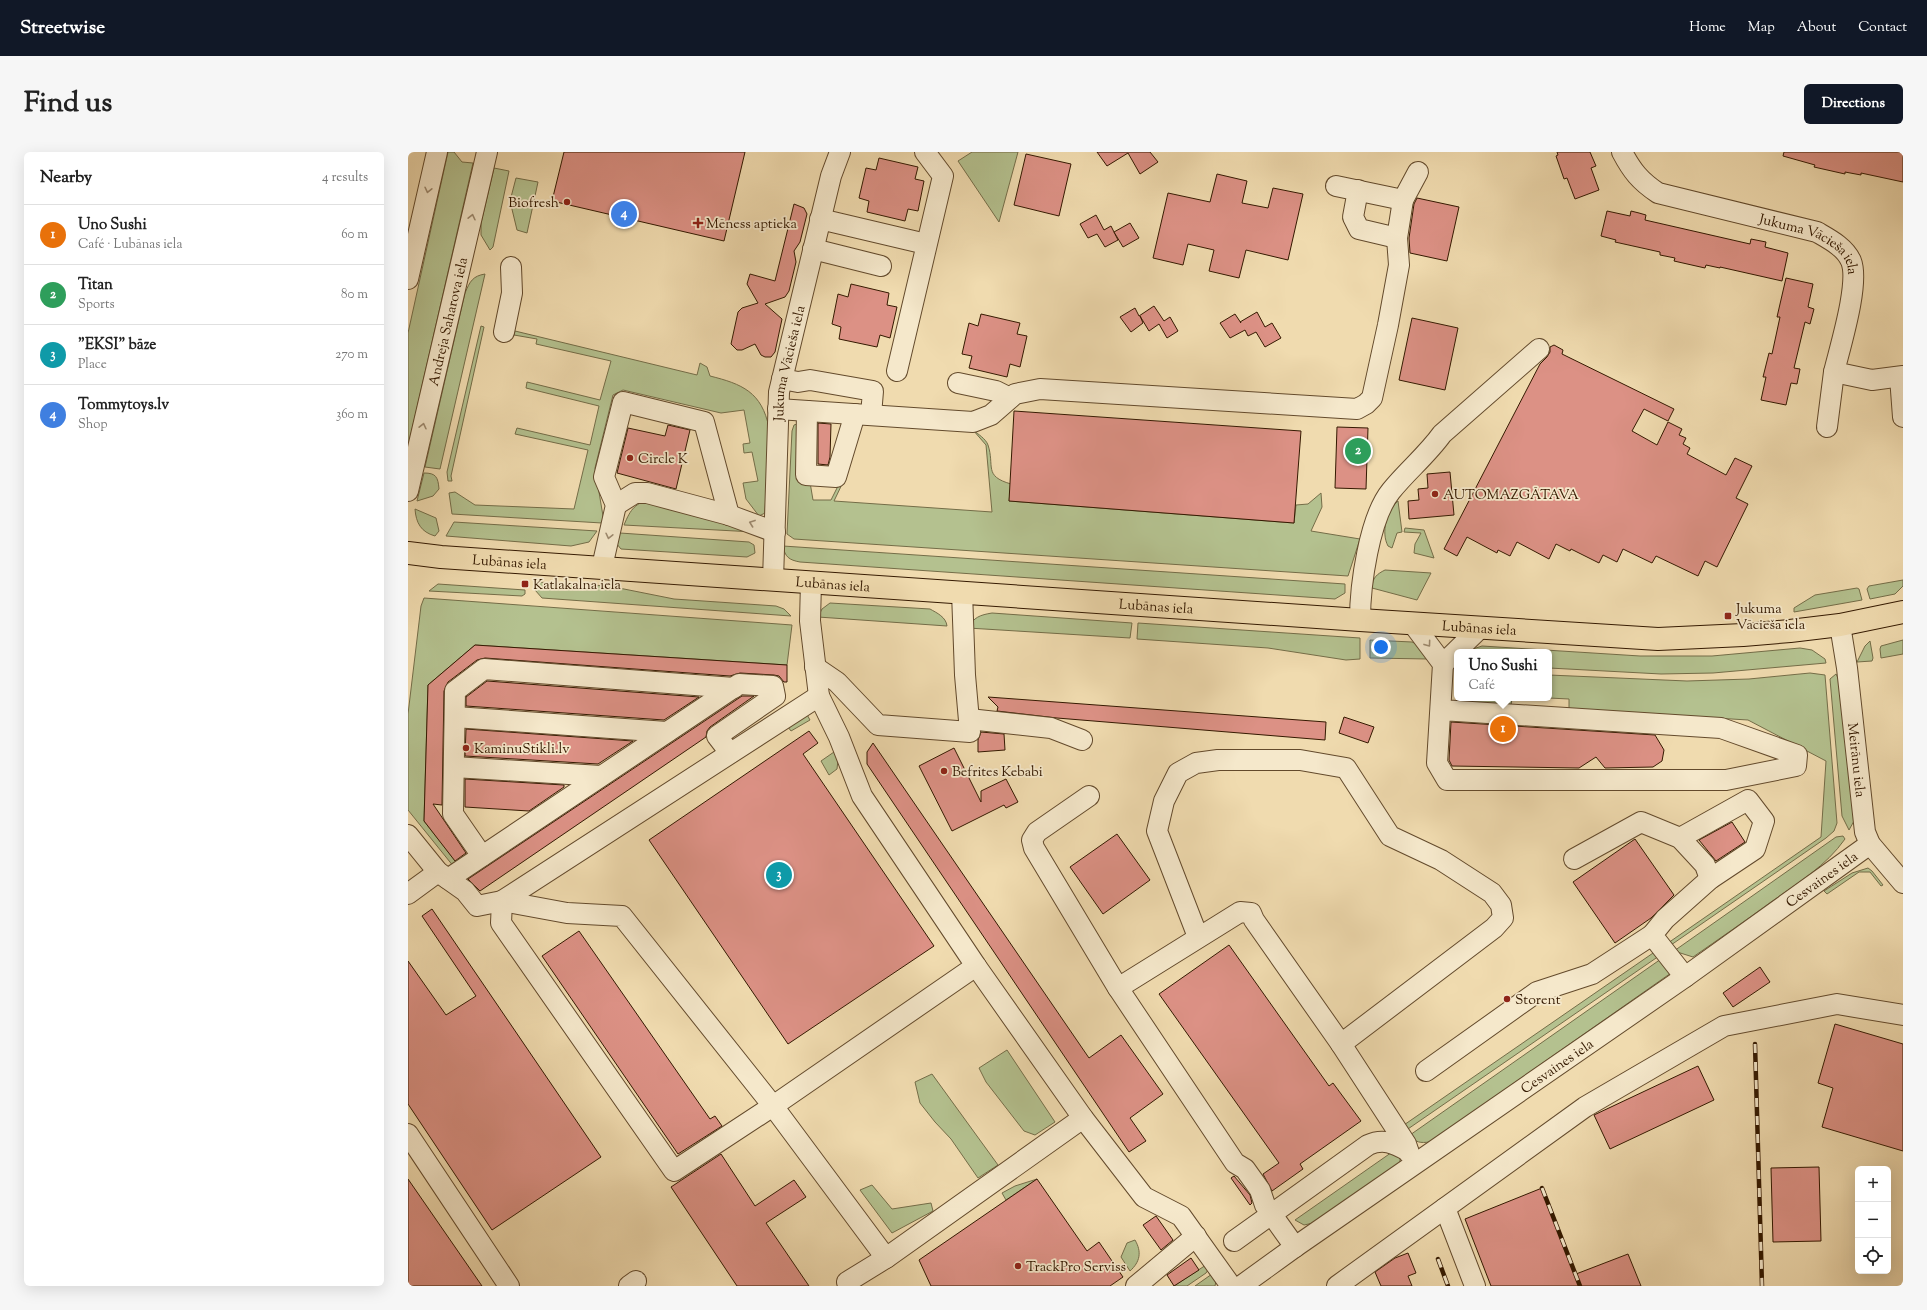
<!DOCTYPE html>
<meta charset="utf-8">
<style>
:root{--surface:#fff;--page:#f6f6f6;--text:#222;--muted:#767676;--line:#e0e0e0;--accent:#111827}
body{margin:0;font-family:"Sorts Mill Goudy",serif;background:var(--page);color:var(--text)}
.controls{position:absolute;right:12px;bottom:12px;display:grid;overflow:hidden;border-radius:6px;box-shadow:0 4px 16px #0002}
.controls button{width:36px;height:36px;display:grid;place-items:center;padding:0;border:0;border-bottom:1px solid var(--line);background:var(--surface);color:var(--text);font:20px sans-serif}
.you{position:absolute;left:973px;top:495px;width:14px;height:14px;margin:-10px;border:3px solid #fff;border-radius:50%;background:#1a73e8;box-shadow:0 0 0 6px #1a73e833}
.badge{display:grid;place-items:center;width:26px;height:26px;border-radius:50%;background:var(--accent);color:#fff;font-size:13px;font-weight:700}
.pin{position:absolute;translate:-50% -50%;border:2px solid #fff;box-shadow:0 1px 4px #0006}
.popup{position:absolute;left:1046px;top:497px;width:98px;height:52px;box-sizing:border-box;display:grid;place-content:center;border-radius:6px;background:var(--surface);filter:drop-shadow(0 1px 3px #0005);font-size:13px;white-space:nowrap;color:var(--muted)}
.popup b{font-size:15px;color:var(--text)}
.popup::after{content:'';position:absolute;left:50%;top:100%;margin-left:-8px;border:8px solid transparent;border-top-color:var(--surface)}
.list{margin:0;padding:0;list-style:none}
h2{display:flex;justify-content:space-between;align-items:center;height:52px;margin:0;padding:0 16px;font-size:17px}
h2 small{font-size:13px;font-weight:400;color:var(--muted)}
.list li{display:grid;grid-template-columns:26px 1fr auto;gap:12px;align-items:center;box-sizing:border-box;height:60px;padding:0 16px;border-top:1px solid var(--line)}
.list b{display:block;font-size:15px;white-space:nowrap}
.list p{margin:0;font-size:13px;white-space:nowrap;color:var(--muted)}
.list em{font-size:13px;font-style:normal;color:var(--muted)}
.icon{flex:none;width:22px;height:22px;fill:none;stroke:currentColor;stroke-width:2;stroke-linecap:round;stroke-linejoin:round}
.map{position:relative;flex:none;width:1495px;height:1134px;overflow:hidden;border-radius:6px}
header{display:flex;align-items:center;gap:24px;box-sizing:border-box;height:56px;padding:0 20px;background:var(--accent);color:#fff}
header strong{font-size:19px}
nav{display:flex;gap:22px;margin-inline-start:auto;font-size:14px}
.intro{display:flex;align-items:center;justify-content:space-between;box-sizing:border-box;height:96px;padding:0 24px}
h1{margin:0;font-size:28px}
.button{padding:10px 18px;border-radius:6px;background:var(--accent);color:#fff;font-size:14px;font-weight:700}
main{display:flex;gap:24px;padding:0 24px}
aside{flex:1;background:var(--surface);border-radius:6px;box-shadow:0 4px 16px #0002}
.map>svg:first-child{display:block}
.green{fill:#b4c18f;stroke:#746d48}
.building{fill:#dc9185;stroke:#341900}
.lines{fill:none;stroke-linecap:round;stroke-linejoin:round}
.minor-casing{stroke:#634a2c;stroke-width:22}
.major-casing{stroke:#341900;stroke-width:24}
.minor{stroke:#f5e8cb;stroke-width:20}
.major{stroke:#f0dbaf;stroke-width:22}
.rail-casing{stroke:#341900;stroke-width:4.5}
.rail{stroke:#f5e8cb;stroke-width:3;stroke-dasharray:9;stroke-linecap:butt}
.oneway{stroke:#9e8b70}
.poi-dot{fill:#8f2418;stroke:#f5e8cb;stroke-width:1.5}
.labels{text-anchor:middle;stroke-width:3.5;stroke-linejoin:round;paint-order:stroke}
.poi-label{font-size:14px;fill:#341900;stroke:#f5e8cb;text-anchor:start}
.street-label{font-size:14px;fill:#341900;stroke:#f5e8cb}
</style>
<header>
<strong>Streetwise</strong>
<nav><a>Home</a><a>Map</a><a>About</a><a>Contact</a></nav>
</header>
<div class="intro"><h1>Find us</h1><a class="button">Directions</a></div>
<main>
<aside>
<h2>Nearby<small>4 results</small></h2>
<ul class="list">
<li><span class="badge" style="background:#e8710a">1</span><div><b>Uno Sushi</b><p>Café · Lubānas iela</p></div><em>60 m</em></li>
<li><span class="badge" style="background:#2e9e5b">2</span><div><b>Titan</b><p>Sports</p></div><em>80 m</em></li>
<li><span class="badge" style="background:#0f9aa8">3</span><div><b>&quot;EKSI&quot; bāze</b><p>Place</p></div><em>270 m</em></li>
<li><span class="badge" style="background:#3f7fe0">4</span><div><b>Tommytoys.lv</b><p>Shop</p></div><em>360 m</em></li>
</ul>
</aside>
<div class="map">
<svg width="1495" height="1134" viewBox="0 0 1495 1134">
<rect width="100%" height="100%" fill="#f0dbaf"/>
<filter id="stains"><feTurbulence type="fractalNoise" baseFrequency=".005" numOctaves="4"/><feColorMatrix values="0 0 0 0 .2 0 0 0 0 .09 0 0 0 0 .02 0 0 0 .5 -.17"/></filter>
<radialGradient id="worn" r=".72"><stop offset=".6" stop-color="#630" stop-opacity="0"/><stop offset="1" stop-color="#630" stop-opacity=".3"/></radialGradient>
<g class="green">
<polygon points="40,0 46,0 54,10 65,11 0,295 0,181"/>
<polygon points="564,0 610,0 591,70 550,9"/>
<polygon points="86,16 101,19 85,95 82,98 73,83 73,71"/>
<polygon points="108,26 130,30 119,81 109,78 102,49"/>
<path d="M77,122L32,317L17,315L57,141C62,129 65,124 77,122Z"/>
<polygon points="73,174 76,175 43,324 44,329 40,329 39,320"/>
<path d="M107,179L289,223L292,211L299,215L302,224C334,232 354,240 361,276L357,361L351,364L338,347L335,331L350,329L344,300L336,301L335,292L342,291L336,258L313,261L215,238L205,243L187,316L195,364L194,371L44,362L41,341L47,340L67,353L166,357L180,298L107,282L109,276L182,293L191,254L118,236L119,230L192,248L203,209L128,192L129,187L106,183Z"/>
<path d="M392,271L405,348H423L434,326H437L426,349L584,360L578,293L565,278C570,282 578,287 580,293C587,314 575,324 603,332L601,349L886,371L888,353L900,352L913,341L914,355L903,379L952,387L940,424L386,387L379,382L384,279L386,273Z"/>
<path d="M16,321C28,321 30,325 31,337L25,344L9,349Z"/>
<path d="M244,346L346,380L216,373C223,356 227,352 244,346Z"/>
<path d="M990,349L994,380L989,381L984,396L980,394C973,381 978,359 990,349Z"/>
<path d="M7,357L28,366L31,379L27,384C13,380 8,371 7,357Z"/>
<polygon points="46,370 189,379 181,390 163,394 38,384"/>
<polygon points="997,376 1016,378 1026,406 1006,401 1007,392 1013,381 996,380"/>
<polygon points="212,381 341,390 346,393 347,401 339,405 213,397 208,391"/>
<path d="M375,394L937,432V441L927,447L392,410C381,408 377,405 375,394Z"/>
<path d="M977,418L1023,421L1009,448L964,436C964,426 969,422 977,418Z"/>
<polygon points="1495,428 1495,434 1487,442 1462,447 1459,437 1461,434"/>
<polygon points="128,430 201,434 266,447 368,454 376,457 383,464 134,446 127,438"/>
<polygon points="30,432 117,438 117,442 114,444 21,439"/>
<polygon points="1449,436 1451,437 1454,448 1386,460 1386,456 1407,443"/>
<polygon points="16,446 384,473 379,513 67,493 20,533 16,669 49,711 46,715 0,658 0,562 13,454"/>
<path d="M422,451L522,457C529,461 538,465 539,474L410,465L414,457Z"/>
<path d="M584,461L724,471L722,486L560,476C566,465 572,463 584,461Z"/>
<polygon points="730,471 952,486 952,507 938,508 860,496 729,487"/>
<polygon points="962,488 1004,490 1013,494 1020,507 962,506"/>
<polygon points="1495,488 1495,502 1473,506 1472,497 1473,494"/>
<polygon points="1462,489 1465,506 1464,509 1449,510 1457,494"/>
<polygon points="1074,494 1232,504 1304,504 1392,496 1404,498 1417,507 1418,511 1305,521 1253,522 1141,516 1141,500 1056,500"/>
<polygon points="1402,521 1417,523 1429,671 1426,679 1418,686 1263,793 1260,791 1413,685 1418,609 1340,568 1161,557 1161,547 1141,546 1141,523 1279,529 1341,527"/>
<polygon points="1428,522 1432,530 1446,669 1441,678 1434,664 1422,527"/>
<polygon points="1055,546 1104,546 1103,554 1058,552"/>
<polygon points="397,559 402,568 383,579 377,571"/>
<polygon points="426,600 430,608 429,617 421,623 413,609"/>
<path d="M1435,684L1437,687C1418,714 1390,731 1363,750C1337,769 1311,787 1285,805L1266,799L1428,685Z"/>
<polygon points="1460,716 1464,719 1475,733 1473,734 1462,720 1451,720 1419,742 1416,739 1444,721"/>
<polygon points="1248,799 1251,804 997,979 993,975"/>
<path d="M1253,807L1263,821L1022,990C1012,991 1008,991 1002,983Z"/>
<polygon points="599,898 647,970 627,983 616,979 578,930 571,916"/>
<polygon points="524,922 590,1013 570,1026 543,987 527,970 512,951 507,930"/>
<polygon points="987,998 992,1005 992,1011 905,1071 896,1073 887,1068"/>
<polygon points="629,1027 598,1048 594,1041 607,1034"/>
<polygon points="464,1033 484,1057 523,1051 525,1059 484,1081 452,1038"/>
<path d="M727,1088C734,1100 732,1110 722,1119L713,1105L719,1091Z"/>
<polygon points="798,1113 802,1115 798,1121 779,1134 766,1134"/>
<polygon points="804,1122 808,1129 807,1134 787,1134"/>
</g>
<g class="building">
<polygon points="156,0 337,0 316,89 144,49"/>
<polygon points="689,0 742,0 750,10 732,22 720,1 699,14"/>
<polygon points="1149,0 1182,0 1188,14 1183,16 1191,38 1167,47 1159,26 1156,27 1148,4 1150,3"/>
<polygon points="1376,0 1495,0 1495,30 1453,21 1453,23 1437,20 1437,22 1406,15 1407,13 1375,4"/>
<polygon points="618,2 663,12 651,64 606,53"/>
<polygon points="471,6 510,15 507,27 516,29 510,59 500,57 497,69 459,60 461,49 451,46 458,16 468,18"/>
<polygon points="809,22 839,29 834,51 860,56 865,36 895,42 880,108 838,98 831,126 801,119 806,98 780,92 775,113 745,106 760,41 802,50"/>
<polygon points="1009,46 1051,55 1039,109 1002,101 1001,86 1006,52"/>
<polygon points="386,52 396,56 399,62 392,90 386,99 388,110 381,139 377,145 357,152 374,167 367,200 363,205 357,205 353,203 347,192 334,198 329,198 323,192 330,160 334,156 350,151 339,132 342,122 367,129"/>
<polygon points="1199,59 1222,64 1223,59 1231,61 1238,63 1237,68 1342,92 1343,87 1358,90 1357,95 1380,101 1374,129 1312,115 1312,116 1298,113 1297,116 1266,109 1267,106 1252,103 1252,100 1207,90 1208,88 1193,84"/>
<polygon points="688,63 696,78 703,74 710,88 697,95 689,82 680,86 672,72"/>
<polygon points="722,71 731,86 715,95 706,80"/>
<polygon points="1378,126 1405,132 1400,155 1406,157 1402,172 1397,170 1386,216 1392,217 1389,232 1383,231 1378,253 1353,248 1358,225 1355,225 1361,201 1364,202 1372,165 1369,165"/>
<polygon points="443,132 481,141 479,153 489,155 482,186 472,183 469,195 431,187 433,175 424,172 430,142 440,145"/>
<polygon points="746,154 756,169 762,165 770,179 759,186 751,172 741,179 732,164 735,171 723,180 712,165 727,156 731,164"/>
<polygon points="849,160 857,175 864,171 873,186 857,195 848,180 840,184 837,178 822,186 812,171 827,162 833,171 832,170"/>
<polygon points="573,162 612,171 609,182 619,184 612,215 602,212 599,225 561,216 564,204 554,202 561,171 570,174"/>
<polygon points="1004,166 1050,176 1037,238 991,228"/>
<polygon points="1146,193 1155,198 1154,202 1266,257 1260,269 1236,257 1224,279 1249,293 1260,270 1274,277 1271,283 1278,286 1275,292 1282,296 1279,302 1318,323 1327,306 1344,314 1328,346 1340,352 1309,415 1297,409 1290,424 1248,404 1244,411 1215,397 1209,410 1195,403 1191,411 1163,397 1162,399 1148,392 1141,407 1109,390 1102,404 1090,398 1089,401 1059,385 1049,404 1036,397 1132,212 1139,205 1142,200 1142,195"/>
<polygon points="606,259 893,279 886,371 601,349"/>
<polygon points="410,271 423,272 422,305 420,313 410,312"/>
<polygon points="260,273 282,278 268,337 209,321 220,276 257,284"/>
<polygon points="929,275 960,276 958,337 927,336"/>
<polygon points="1042,320 1046,363 1001,367 1000,349 1011,348 1010,337 1020,336 1019,322"/>
<polygon points="67,493 379,513 379,530 376,530 371,524 366,523 332,521 322,524 77,506 69,508 40,530 36,539 34,653 25,652 58,701 47,709 16,669 20,533"/>
<polygon points="79,529 291,545 256,568 58,554 58,545"/>
<polygon points="334,544 346,544 302,575 299,579 298,585 72,739 60,727"/>
<polygon points="580,545 918,570 917,588 649,566 589,559 590,555"/>
<polygon points="936,565 966,575 960,591 931,581"/>
<polygon points="1043,570 1247,583 1256,598 1254,609 1245,615 1197,616 1188,605 1171,616 1044,614 1041,608"/>
<polygon points="58,577 225,589 190,612 57,604"/>
<polygon points="401,579 410,591 395,602 526,794 380,892 241,688"/>
<polygon points="573,580 596,582 597,598 570,600 570,588"/>
<polygon points="465,591 681,906 713,883 755,942 722,966 738,989 721,1000 459,612 459,600"/>
<polygon points="546,596 573,650 573,639 598,627 610,650 598,656 596,653 544,679 511,614"/>
<polygon points="57,627 156,633 156,635 121,659 57,655"/>
<polygon points="1324,670 1337,690 1308,709 1291,688"/>
<polygon points="709,682 742,728 695,762 662,715"/>
<polygon points="1227,687 1266,743 1243,766 1207,791 1165,730"/>
<polygon points="24,757 193,1005 84,1078 0,952 0,809 38,863 68,844 14,764"/>
<polygon points="171,779 302,967 307,964 314,974 270,1002 134,804"/>
<polygon points="821,793 921,934 925,931 953,969 892,1012 895,1017 864,1039 855,1022 871,1011 751,842"/>
<polygon points="1352,815 1362,830 1325,855 1315,841"/>
<polygon points="1427,872 1495,892 1495,999 1414,975 1425,936 1410,931"/>
<polygon points="1290,914 1306,948 1202,997 1186,963"/>
<polygon points="313,1002 347,1054 386,1028 398,1045 358,1071 401,1134 329,1134 263,1035"/>
<polygon points="1411,1015 1413,1089 1365,1090 1363,1016"/>
<polygon points="826,1024 842,1043 844,1051 842,1053 823,1026"/>
<polygon points="0,1027 74,1134 0,1134"/>
<polygon points="629,1027 679,1099 691,1090 715,1125 702,1134 523,1134 511,1108"/>
<polygon points="1134,1036 1168,1122 1220,1102 1233,1134 1083,1134 1057,1067"/>
<polygon points="748,1064 765,1088 753,1098 735,1073"/>
<polygon points="1000,1101 1008,1121 1000,1124 1004,1134 973,1134 967,1120 987,1106"/>
<polygon points="783,1106 791,1118 766,1134 759,1123"/>
</g>
<g class="lines">
<defs>
<g id="minor">
<path id="s1" d="M1214,0C1224,19 1232,29 1250,41L1409,80C1421,87 1437,95 1443,109C1452,131 1432,195 1426,220L1464,228L1495,224"/>
<polyline points="928,34 995,48 1010,20"/>
<polyline points="950,38 945,65 951,77 989,86"/>
<polyline points="412,67 518,92"/>
<polyline points="405,97 473,114"/>
<polyline points="0,127 29,0"/>
<polyline points="96,180 104,141 103,115"/>
<polyline points="489,219 535,24 517,0"/>
<polyline points="1492,225 1495,265"/>
<polyline points="374,227 390,230 402,228 465,239 463,263"/>
<polyline points="550,231 588,239 602,246"/>
<polyline points="370,257 565,270 583,263 607,242 632,237 949,257 958,252 964,246 980,173 991,113 989,86 995,48"/>
<polyline points="399,259 398,323 428,325 447,262"/>
<polyline points="1419,275 1426,220"/>
<path id="s2" d="M0,339L79,0"/>
<polyline points="208,353 227,341 239,341 321,363 367,380"/>
<polyline points="194,415 208,353 196,325 215,250 296,270 321,363"/>
<path id="s3" d="M365,428L371,240L423,24L432,0"/>
<polyline points="403,430 402,469 411,544 431,585 454,644 568,814 675,966 736,1045 773,1064 823,1134"/>
<path d="M952,468C952,434 961,366 983,339C999,319 1019,303 1034,282L1131,197"/>
<polyline points="1005,472 1035,512 1029,611 1039,628 1318,628 1388,614 1389,603 1313,576 1033,558"/>
<path id="s4" d="M1432,473L1439,516L1457,680L1462,692L1495,731"/>
<polyline points="1035,512 1072,476"/>
<polyline points="407,515 429,530 470,573 562,580 557,523 554,440"/>
<polyline points="411,544 94,749 93,771 266,1019 365,954 568,814"/>
<polyline points="47,565 259,580"/>
<polyline points="561,567 643,576 674,588"/>
<polyline points="46,615 193,624"/>
<polyline points="681,644 629,680 624,688 626,696 710,836 832,760 843,761 846,768 933,892 1086,776 1095,766 1093,753 1084,741 1033,708 982,684 938,616 892,608 810,608 788,611 770,621 756,649 749,679 790,785"/>
<polyline points="0,683 30,720 57,739 69,754 94,749 159,761 214,764 365,954 478,1106"/>
<polyline points="1272,686 1340,648 1356,669 1347,697 1302,727 1257,767 1244,783 1277,825"/>
<polyline points="74,704 45,662 47,539 76,517 326,536"/>
<polyline points="1166,707 1233,670 1272,686 1297,713 1302,727"/>
<polyline points="40,727 331,532 365,534 367,544 309,584 322,601"/>
<polyline points="0,742 30,720"/>
<polyline points="710,836 827,1011 837,1017 852,1038 857,1053 887,1095"/>
<polyline points="933,892 998,992 1001,1001"/>
<polyline points="1018,919 1129,840 1184,822 1244,783"/>
<polyline points="0,982 101,1134"/>
<polyline points="1037,1056 1067,1134"/>
<path d="M826,1089L960,993C975,986 986,991 1000,999"/>
<polyline points="221,1134 228,1129"/>
<polyline points="442,1134 439,1130 478,1106 675,966"/>
<polyline points="728,1134 788,1084"/>
<path id="s5" d="M833,1134L887,1095L1277,825L1462,692"/>
<polyline points="929,1134 1177,955 1316,874 1429,852 1495,863"/>
</g>
<g id="major">
<path id="s6" d="M0,401L33,405L952,468L1250,487L1335,483L1382,479L1432,473L1495,460"/>
</g>
</defs>
<use href="#minor" class="minor-casing"/>
<use href="#major" class="major-casing"/>
<use href="#minor" class="minor"/>
<use href="#major" class="major"/>
<defs>
<g id="rail">
<polyline points="1347,892 1354,1134"/>
<polyline points="1134,1036 1172,1134"/>
<polyline points="1030,1107 1040,1134"/>
</g>
</defs>
<use href="#rail" class="rail-casing"/>
<use href="#rail" class="rail"/>
</g>
<defs><path id="oneway-chevron" d="M-2-3.5L2.5 0L-2 3.5" fill="none" stroke-width="1.6" stroke-linecap="round" stroke-linejoin="round"/></defs>
<g class="oneway">
<use href="#oneway-chevron" transform="translate(20 38) rotate(103)"/>
<use href="#oneway-chevron" transform="translate(64 65) rotate(-77)"/>
<use href="#oneway-chevron" transform="translate(15 274) rotate(-77)"/>
<use href="#oneway-chevron" transform="translate(344 371) rotate(-160)"/>
<use href="#oneway-chevron" transform="translate(201 384) rotate(103)"/>
<use href="#oneway-chevron" transform="translate(1020 492) rotate(54)"/>
</g>
<g class="poi-dot">
<circle cx="159" cy="50" r="4"/>
<path d="M288 65h4v4h4v4h-4v4h-4v-4h-4v-4h4z"/>
<circle cx="222" cy="306" r="4"/>
<circle cx="1027" cy="342" r="4"/>
<rect x="113" y="428" width="8" height="8" rx="2"/>
<rect x="1316" y="460" width="8" height="8" rx="2"/>
<circle cx="58" cy="596" r="4"/>
<circle cx="536" cy="619" r="4"/>
<circle cx="1099" cy="847" r="4"/>
<circle cx="610" cy="1114" r="4"/>
</g>
<g class="labels">
<g class="poi-label">
<text x="151" y="55" text-anchor="end">Biofresh</text>
<text x="298" y="76">Mēness aptieka</text>
<text x="230" y="311">Circle K</text>
<text x="1035" y="347">AUTOMAZGĀTAVA</text>
<text x="125" y="437">Katlakalna iela</text>
<text x="1328" y="461">Jukuma<tspan x="1328" dy="16">Vācieša iela</tspan></text>
<text x="66" y="601">KaminuStikli.lv</text>
<text x="544" y="624">Befrites Kebabi</text>
<text x="1107" y="852">Storent</text>
<text x="618" y="1119">TrackPro Serviss</text>
</g>
<g class="street-label">
<text dy="5" stroke="none"><textPath href="#s1" startOffset="219">Jukuma Vācieša iela</textPath></text>
<text dy="5" stroke="none"><textPath href="#s2" startOffset="174">Andreja Saharova iela</textPath></text>
<text dy="5" stroke="none"><textPath href="#s3" startOffset="218">Jukuma Vācieša iela</textPath></text>
<text dy="5" stroke="none"><textPath href="#s6" startOffset="102">Lubānas iela</textPath></text>
<text dy="5" stroke="none"><textPath href="#s6" startOffset="426">Lubānas iela</textPath></text>
<text dy="5" stroke="none"><textPath href="#s6" startOffset="750">Lubānas iela</textPath></text>
<text dy="5" stroke="none"><textPath href="#s6" startOffset="1074">Lubānas iela</textPath></text>
<text dy="5" stroke="none"><textPath href="#s4" startOffset="136">Meirānu iela</textPath></text>
<text dy="5" stroke="none"><textPath href="#s5" startOffset="709">Cesvaines iela</textPath></text>
<text dy="5" stroke="none"><textPath href="#s5" startOffset="385">Cesvaines iela</textPath></text>
</g>
</g>
<rect width="100%" height="100%" filter="url(#stains)"/>
<rect width="100%" height="100%" fill="url(#worn)"/>
</svg>
<div class="controls">
<button>+</button>
<button>−</button>
<button><svg class="icon" aria-label="locate" viewBox="0 0 24 24"><circle cx="12" cy="12" r="6"/><path d="M12 2v4M12 18v4M2 12h4M18 12h4"/></svg></button>
</div>
<div class="you"></div>
<div class="pin badge" style="left:1095px;top:577px;background:#e8710a">1</div>
<div class="popup"><b>Uno Sushi</b>Café</div>
<div class="pin badge" style="left:950px;top:299px;background:#2e9e5b">2</div>
<div class="pin badge" style="left:371px;top:723px;background:#0f9aa8">3</div>
<div class="pin badge" style="left:216px;top:62px;background:#3f7fe0">4</div>
</div>
</main>
